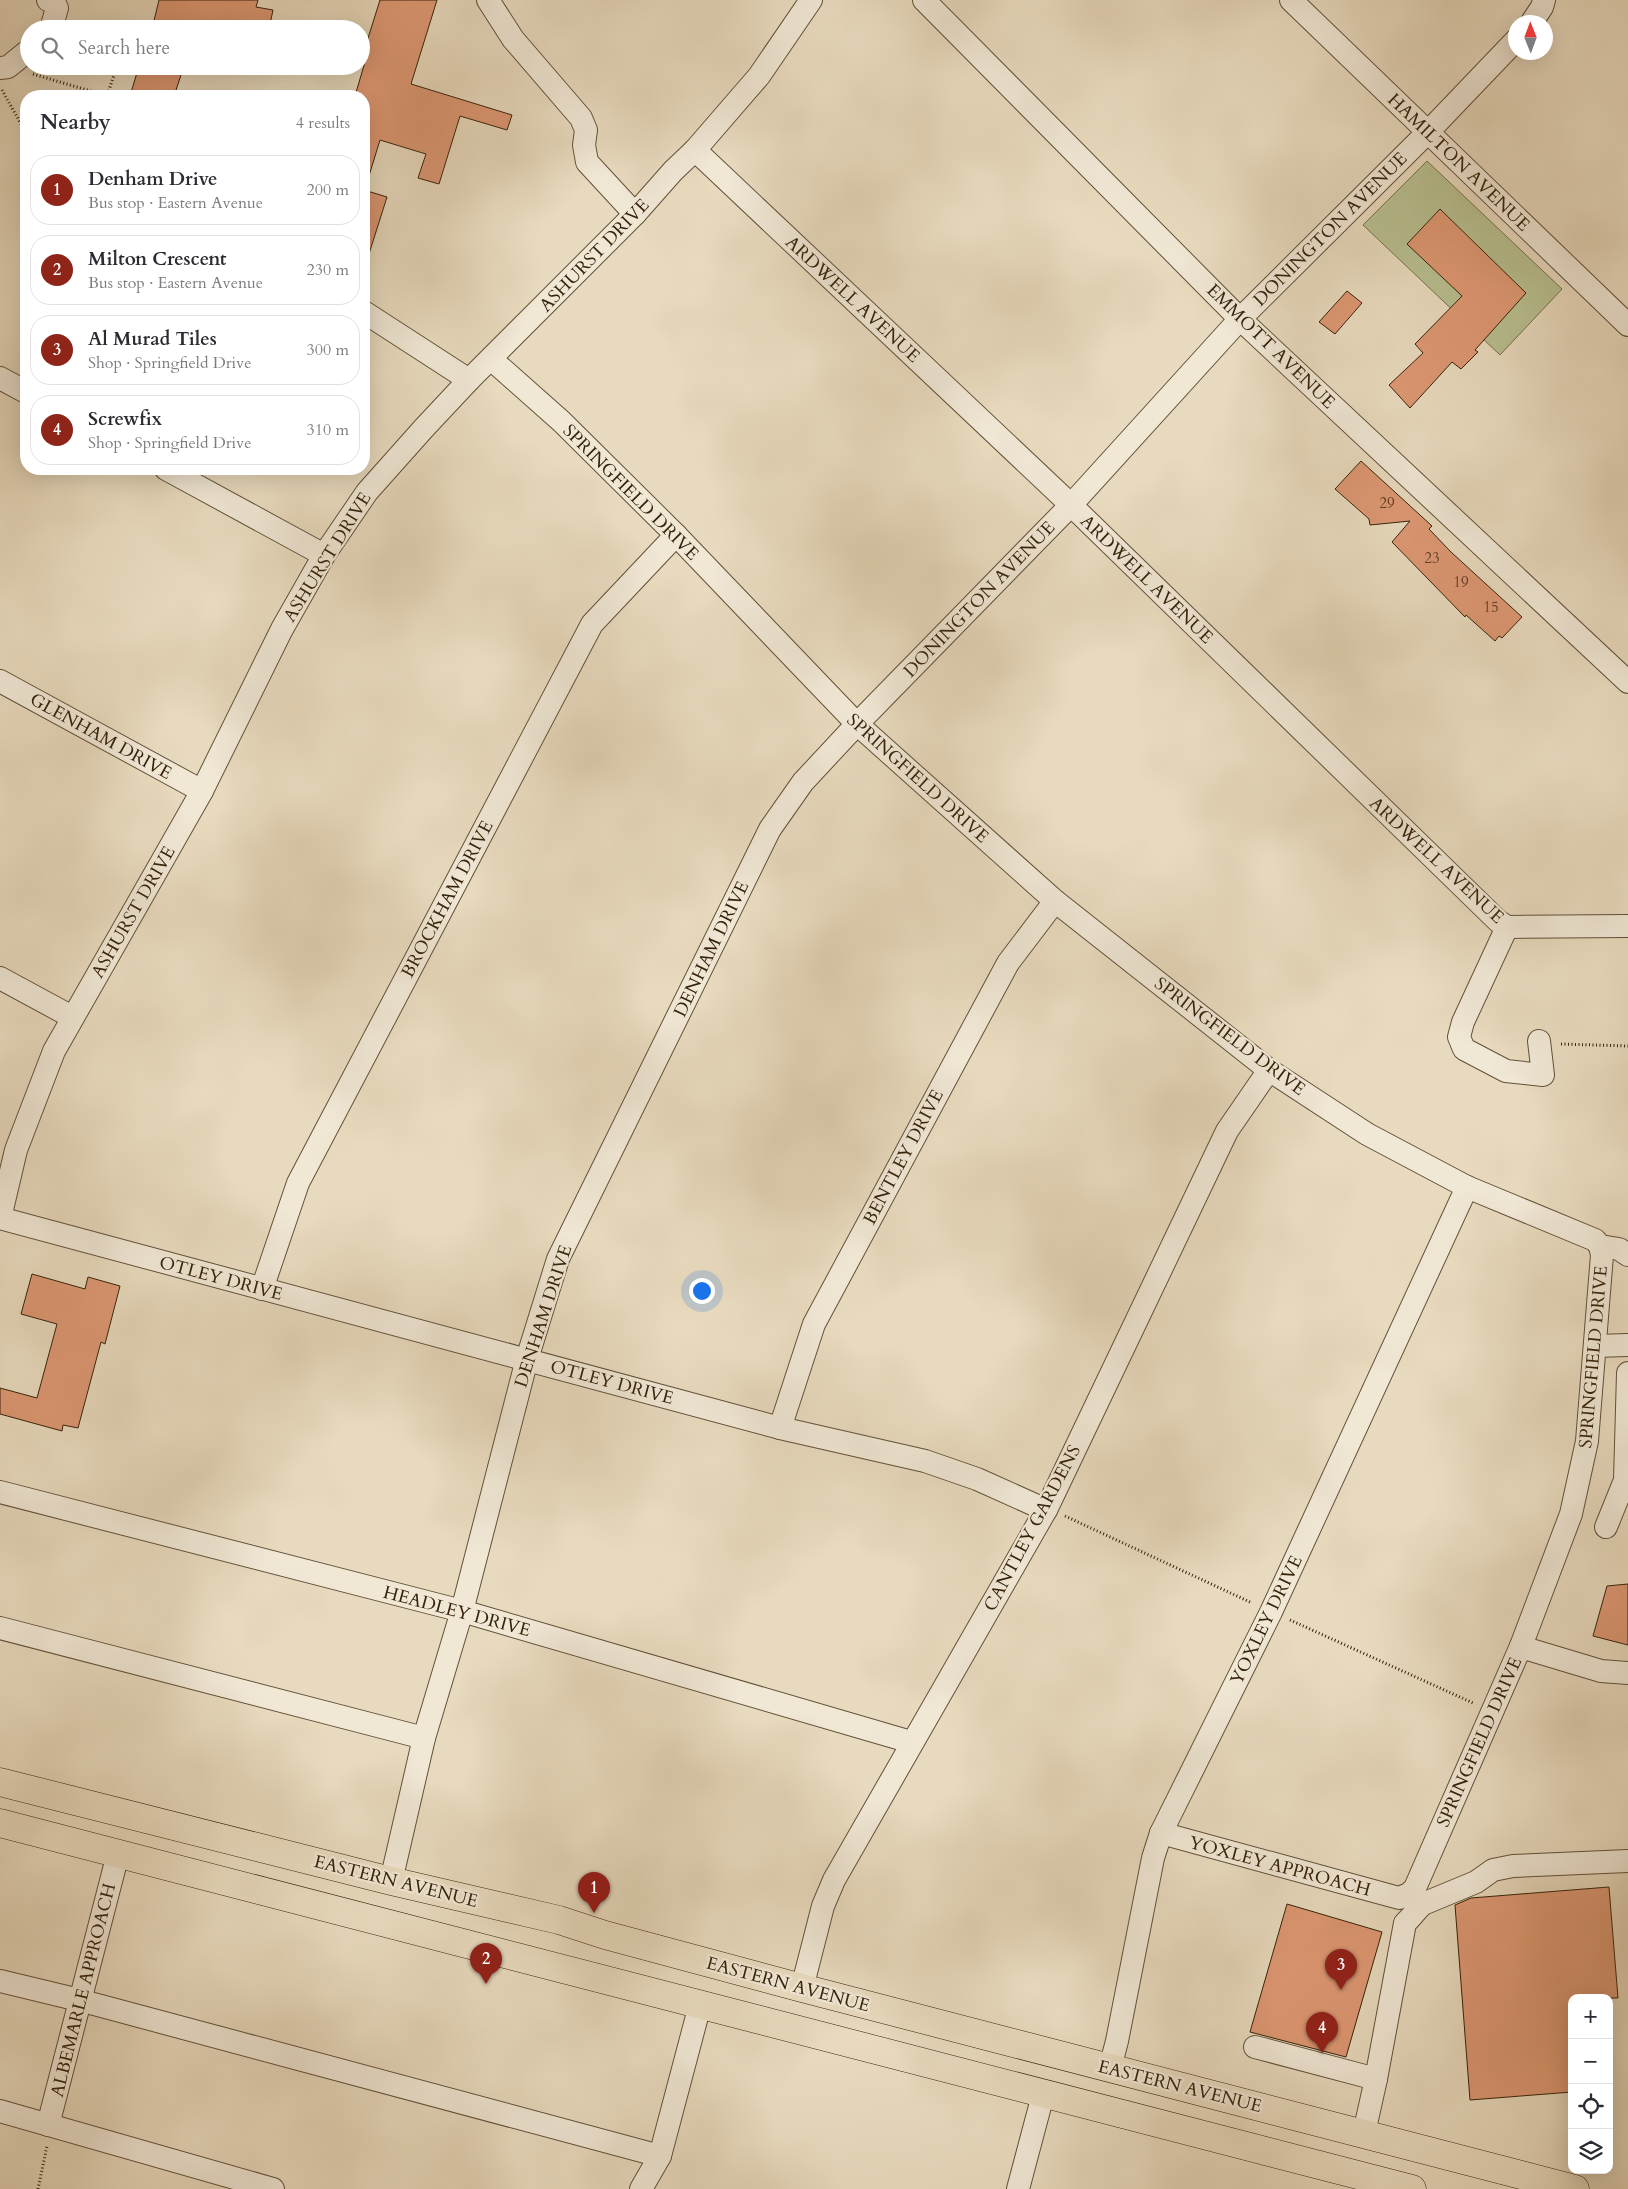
<!DOCTYPE html>
<meta charset="utf-8">
<style>
:root{--surface:#fff;--page:#f2f2f3;--text:#2b2b33;--muted:#7c7c81;--line:#e1e1e2;--accent:#8f2418}
body{margin:0;font-family:Cardo,serif;background:var(--page);color:var(--text)}
.controls{position:absolute;right:15px;bottom:15px;display:grid;overflow:hidden;border-radius:10px;box-shadow:0 5px 20px #0002}
.controls button{width:45px;height:45px;display:grid;place-items:center;padding:0;border:0;border-bottom:1px solid var(--line);background:var(--surface);color:var(--text);font:25px sans-serif}
.compass{position:absolute;left:1508px;top:15px;width:45px;height:45px;border-radius:50%;background:var(--surface);box-shadow:0 5px 20px #0002;rotate:359deg}
.you{position:absolute;left:701px;top:1290px;width:18px;height:18px;margin:-12px;border:4px solid #fff;border-radius:50%;background:#1a73e8;box-shadow:0 0 0 8px #1a73e833}
.badge{display:grid;place-items:center;width:32px;height:32px;border-radius:50%;background:var(--accent);color:#fff;font-size:16px;font-weight:700}
.pin{position:absolute;translate:-50% -41px;filter:drop-shadow(0 1px 2px #0008)}
.pin::after{content:'';position:absolute;top:26px;width:18px;height:15px;background:inherit;clip-path:polygon(0 0,100% 0,50% 100%)}
.list{margin:0;padding:0;list-style:none}
h2{display:flex;justify-content:space-between;align-items:center;height:65px;margin:0;padding:0 20px;font-size:21px}
h2 small{font-size:16px;font-weight:400;color:var(--muted)}
.list li{display:grid;grid-template-columns:32px 1fr auto;gap:15px;align-items:center;box-sizing:border-box;height:70px;margin:0 10px 10px;padding:0 10px;border:1px solid var(--line);border-radius:20px}
.list b{display:block;font-size:19px;white-space:nowrap}
.list p{margin:0;font-size:16px;white-space:nowrap;color:var(--muted)}
.list em{font-size:16px;font-style:normal;color:var(--muted)}
.icon{flex:none;width:28px;height:28px;fill:none;stroke:currentColor;stroke-width:2;stroke-linecap:round;stroke-linejoin:round}
.map{position:relative;flex:none;width:1628px;height:2189px;overflow:hidden}
.search{position:absolute;background:var(--surface);box-shadow:0 5px 20px #0002;left:20px;top:20px;width:350px;height:55px;display:flex;align-items:center;gap:12px;box-sizing:border-box;padding:0 18px;border-radius:28px;color:var(--muted);font-size:19px}
.panel{position:absolute;background:var(--surface);box-shadow:0 5px 20px #0002;left:20px;top:90px;width:350px;height:385px;border-radius:20px}
.map>svg:first-child{display:block}
.green{fill:#b8bf90;stroke:#77714e}
.building{fill:#dd9873;stroke:#36230b}
.lines{fill:none;stroke-linecap:round;stroke-linejoin:round}
.minor-casing{stroke:#625138;stroke-width:24}
.highway-casing{stroke:#36230b;stroke-width:29}
.path{stroke:#36230b;stroke-width:3;stroke-dasharray:1 2.5;stroke-linecap:butt}
.minor{stroke:#f0e7d5;stroke-width:22}
.highway{stroke:#e8dabe;stroke-width:28}
.labels{text-anchor:middle;stroke-width:4.5;stroke-linejoin:round;paint-order:stroke}
.number-label{font-size:15px;fill:#604025}
.street-label{font-size:18px;fill:#36230b;stroke:#f0e7d5}
</style>
<div class="map">
<svg width="1628" height="2189" viewBox="0 0 1628 2189">
<rect width="100%" height="100%" fill="#e8dabe"/>
<filter id="stains"><feTurbulence type="fractalNoise" baseFrequency=".004" numOctaves="4"/><feColorMatrix values="0 0 0 0 .2 0 0 0 0 .09 0 0 0 0 .02 0 0 0 .5 -.17"/></filter>
<radialGradient id="worn" r=".72"><stop offset=".6" stop-color="#630" stop-opacity="0"/><stop offset="1" stop-color="#630" stop-opacity=".3"/></radialGradient>
<polygon class="green" points="1427,161 1562,289 1500,355 1363,225"/>
<g class="building">
<polygon points="159,0 258,0 256,7 273,10 269,29 214,29 192,24 191,29 152,29"/>
<polygon points="380,0 437,0 411,84 512,115 507,130 460,116 439,184 418,178 426,154 380,140 368,179 364,179 364,96 355,96 367,55 363,54"/>
<polygon points="139,66 184,66 174,96 130,96"/>
<polygon points="364,190 387,197 368,257 364,257"/>
<polygon points="1440,209 1526,293 1475,350 1478,352 1461,369 1452,362 1410,408 1389,385 1423,353 1415,344 1462,296 1407,244"/>
<polygon points="1347,291 1362,303 1335,334 1319,322"/>
<polygon points="1361,461 1432,526 1429,529 1451,552 1522,617 1502,638 1499,636 1495,641 1466,615 1465,617 1392,542 1410,521 1370,525 1369,519 1335,489"/>
<polygon points="32,1274 85,1289 88,1277 120,1286 105,1344 101,1342 78,1428 63,1425 62,1431 0,1414 0,1388 37,1398 57,1324 21,1314"/>
<polygon points="1628,1584 1628,1645 1593,1636 1607,1586"/>
<polygon points="1609,1887 1618,1998 1572,1998 1572,2092 1470,2100 1455,1905 1471,1898"/>
<polygon points="1287,1904 1382,1932 1346,2057 1250,2032"/>
</g>
<g class="lines">
<defs>
<g id="minor">
<polyline points="48,0 54,2 57,8 51,29"/>
<polyline points="488,0 513,39 581,118 586,130 584,145 587,162 635,214"/>
<polyline points="924,0 1240,319 1628,682"/>
<polyline points="1291,0 1628,325"/>
<polyline points="1532,22 1542,7 1544,0"/>
<polyline points="0,68 8,67 29,50"/>
<polyline points="695,150 1071,505 1498,921 1507,927 1628,926"/>
<polyline points="364,312 469,380"/>
<polyline points="491,359 561,421 676,535 857,724 1055,901 1269,1070 1367,1134 1467,1187 1595,1240 1600,1246 1602,1255 1587,1441 1571,1514 1521,1646 1415,1888 1409,1894 1399,1898 1161,1833"/>
<polyline points="0,378 26,392"/>
<polyline points="166,469 324,555"/>
<polyline points="0,681 202,791"/>
<polyline points="1507,927 1463,1022 1459,1037 1464,1049 1506,1071 1543,1075 1539,1041"/>
<polyline points="0,978 72,1017"/>
<polyline points="0,1218 16,1150 54,1051 202,791 282,629 324,555 367,492 424,428 469,380 635,214 673,171 695,150 759,76 811,0"/>
<polyline points="0,1218 780,1428 925,1461 977,1479 1046,1510"/>
<polyline points="1600,1246 1619,1249 1628,1255"/>
<polyline points="262,1289 298,1183 592,624 676,535"/>
<polyline points="1595,1346 1628,1345"/>
<polyline points="780,1428 814,1324 1008,963 1055,901"/>
<polyline points="0,1492 462,1611 911,1742"/>
<polyline points="1606,1527 1625,1480 1628,1373"/>
<polyline points="0,1628 424,1738"/>
<polyline points="1521,1646 1531,1650 1601,1671 1628,1673"/>
<polyline points="391,1881 424,1738 462,1611 527,1359 558,1259 770,829 803,782 857,724 1071,505 1240,319 1428,132 1516,40"/>
<polyline points="0,1981 79,2000 660,2156"/>
<polyline points="802,1988 823,1906 834,1880 1047,1508 1227,1131 1269,1070"/>
<polyline points="1255,2047 1376,2079"/>
<polyline points="1110,2068 1117,2041 1153,1858 1161,1833 1271,1612 1467,1187"/>
<polyline points="0,2111 273,2189"/>
<polyline points="48,2125 118,1854"/>
<path d="M1364,2133L1376,2079L1405,1923C1412,1917 1416,1910 1423,1904L1476,1882L1493,1870L1513,1866L1628,1861"/>
<polyline points="641,2189 660,2156 700,2005"/>
<polyline points="1018,2189 1043,2095"/>
</g>
<g id="highway">
<polyline points="0,1782 391,1881 559,1920 605,1935 802,1988 1575,2189"/>
<polyline points="0,1823 1412,2189"/>
</g>
</defs>
<use href="#minor" class="minor-casing"/>
<use href="#highway" class="highway-casing"/>
<g class="path">
<polyline points="100,66 115,72 107,96"/>
<polyline points="33,74 107,96"/>
<polyline points="2,90 26,133"/>
<polyline points="1561,1044 1628,1046"/>
<polyline points="1065,1516 1252,1603"/>
<polyline points="1290,1620 1473,1703"/>
<polyline points="38,2189 47,2146"/>
</g>
<use href="#minor" class="minor"/>
<use href="#highway" class="highway"/>
</g>
<g class="labels">
<g class="number-label">
<text x="1387" y="508">29</text>
<text x="1432" y="563">23</text>
<text x="1461" y="587">19</text>
<text x="1491" y="612">15</text>
</g>
<g class="street-label">
<text transform="translate(1459 162) rotate(44)" y="6">HAMILTON AVENUE</text>
<text transform="translate(1330 229) rotate(-45)" y="6">DONINGTON AVENUE</text>
<text transform="translate(594 255) rotate(-46)" y="6">ASHURST DRIVE</text>
<text transform="translate(853 299) rotate(43)" y="6">ARDWELL AVENUE</text>
<text transform="translate(1271 346) rotate(44)" y="6">EMMOTT AVENUE</text>
<text transform="translate(631 492) rotate(45)" y="6">SPRINGFIELD DRIVE</text>
<text transform="translate(327 557) rotate(-58)" y="6">ASHURST DRIVE</text>
<text transform="translate(1147 579) rotate(44)" y="6">ARDWELL AVENUE</text>
<text transform="translate(979 599) rotate(-46)" y="6">DONINGTON AVENUE</text>
<text transform="translate(101 736) rotate(29)" y="6">GLENHAM DRIVE</text>
<text transform="translate(918 778) rotate(42)" y="6">SPRINGFIELD DRIVE</text>
<text transform="translate(1437 860) rotate(43)" y="6">ARDWELL AVENUE</text>
<text transform="translate(447 899) rotate(-62)" y="6">BROCKHAM DRIVE</text>
<text transform="translate(133 912) rotate(-60)" y="6">ASHURST DRIVE</text>
<text transform="translate(711 949) rotate(-64)" y="6">DENHAM DRIVE</text>
<text transform="translate(1230 1036) rotate(37)" y="6">SPRINGFIELD DRIVE</text>
<text transform="translate(903 1157) rotate(-62)" y="6">BENTLEY DRIVE</text>
<text transform="translate(221 1278) rotate(15)" y="6">OTLEY DRIVE</text>
<text transform="translate(543 1316) rotate(-72)" y="6">DENHAM DRIVE</text>
<text transform="translate(1593 1357) rotate(-85)" y="6">SPRINGFIELD DRIVE</text>
<text transform="translate(612 1382) rotate(15)" y="6">OTLEY DRIVE</text>
<text transform="translate(1032 1528) rotate(-62)" y="6">CANTLEY GARDENS</text>
<text transform="translate(457 1611) rotate(15)" y="6">HEADLEY DRIVE</text>
<text transform="translate(1266 1620) rotate(-64)" y="6">YOXLEY DRIVE</text>
<text transform="translate(1479 1742) rotate(-66)" y="6">SPRINGFIELD DRIVE</text>
<text transform="translate(1280 1866) rotate(15)" y="6">YOXLEY APPROACH</text>
<text transform="translate(396 1881) rotate(14)" y="6">EASTERN AVENUE</text>
<text transform="translate(788 1984) rotate(15)" y="6">EASTERN AVENUE</text>
<text transform="translate(83 1990) rotate(-76)" y="6">ALBEMARLE APPROACH</text>
<text transform="translate(1180 2086) rotate(14)" y="6">EASTERN AVENUE</text>
</g>
</g>
<rect width="100%" height="100%" filter="url(#stains)"/>
<rect width="100%" height="100%" fill="url(#worn)"/>
</svg>
<div class="controls">
<button>+</button>
<button>−</button>
<button><svg class="icon" aria-label="locate" viewBox="0 0 24 24"><circle cx="12" cy="12" r="6"/><path d="M12 2v4M12 18v4M2 12h4M18 12h4"/></svg></button>
<button><svg class="icon" aria-label="layers" viewBox="0 0 24 24"><path d="M12 4l9 5-9 5-9-5zM3 14l9 5 9-5"/></svg></button>
</div>
<svg class="compass" viewBox="-18 -18 36 36"><path d="M0-13l5 13h-10z" fill="#e53935"/><path d="M0 13l5-13h-10z" fill="#7c7c81"/></svg>
<div class="you"></div>
<div class="pin badge" style="left:594px;top:1913px">1</div>
<div class="pin badge" style="left:486px;top:1984px">2</div>
<div class="pin badge" style="left:1341px;top:1990px">3</div>
<div class="pin badge" style="left:1322px;top:2053px">4</div>
<div class="search"><svg class="icon" aria-label="search" viewBox="0 0 24 24"><circle cx="10" cy="10" r="6"/><path d="M15 15l6 6"/></svg>Search here</div>
<section class="panel">
<h2>Nearby<small>4 results</small></h2>
<ul class="list">
<li><span class="badge">1</span><div><b>Denham Drive</b><p>Bus stop · Eastern Avenue</p></div><em>200 m</em></li>
<li><span class="badge">2</span><div><b>Milton Crescent</b><p>Bus stop · Eastern Avenue</p></div><em>230 m</em></li>
<li><span class="badge">3</span><div><b>Al Murad Tiles</b><p>Shop · Springfield Drive</p></div><em>300 m</em></li>
<li><span class="badge">4</span><div><b>Screwfix</b><p>Shop · Springfield Drive</p></div><em>310 m</em></li>
</ul>
</section>
</div>
